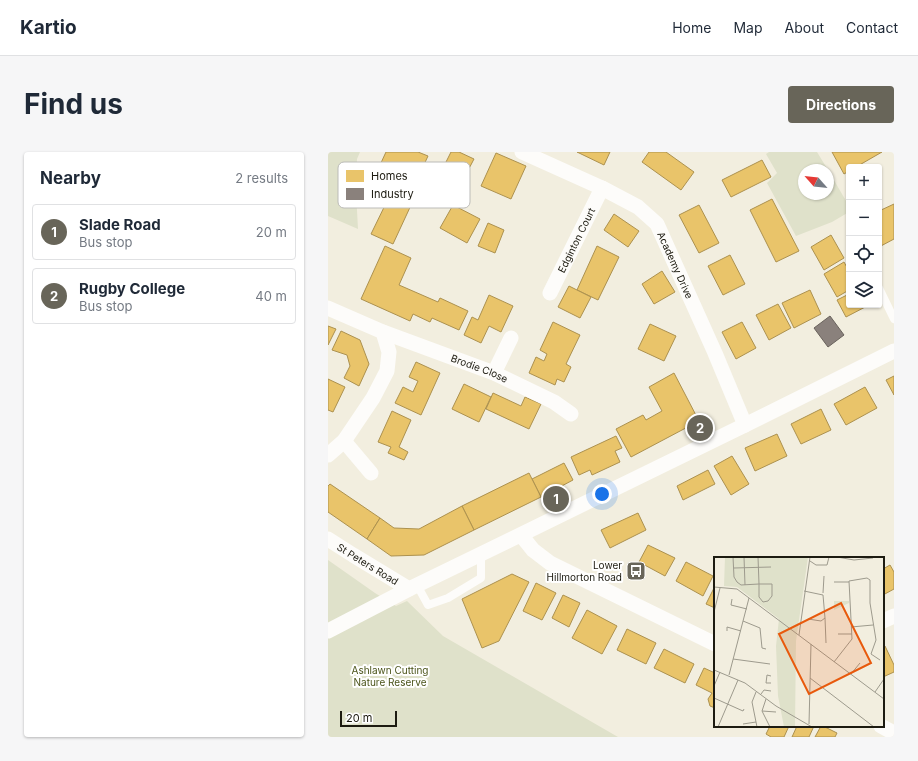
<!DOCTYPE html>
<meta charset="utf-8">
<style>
:root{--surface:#fff;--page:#f6f6f7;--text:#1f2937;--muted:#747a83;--line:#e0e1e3;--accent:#686559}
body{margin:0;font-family:Inter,sans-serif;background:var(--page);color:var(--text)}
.controls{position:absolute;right:12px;top:12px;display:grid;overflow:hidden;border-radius:4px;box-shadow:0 1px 3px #0004}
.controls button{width:36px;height:36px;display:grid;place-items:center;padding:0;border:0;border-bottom:1px solid var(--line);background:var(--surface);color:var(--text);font:20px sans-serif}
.compass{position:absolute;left:470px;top:12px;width:36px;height:36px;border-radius:50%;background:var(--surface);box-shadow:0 1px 3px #0004;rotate:297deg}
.scale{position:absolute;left:12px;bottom:10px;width:57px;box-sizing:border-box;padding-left:4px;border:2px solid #1d1b11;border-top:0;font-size:11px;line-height:14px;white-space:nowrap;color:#1d1b11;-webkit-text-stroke:3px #fff;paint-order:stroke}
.you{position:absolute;left:274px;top:342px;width:14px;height:14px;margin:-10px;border:3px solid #fff;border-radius:50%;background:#1a73e8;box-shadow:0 0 0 6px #1a73e833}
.badge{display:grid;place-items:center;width:26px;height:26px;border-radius:50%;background:var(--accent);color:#fff;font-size:13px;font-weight:700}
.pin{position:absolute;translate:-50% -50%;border:2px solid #fff;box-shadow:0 1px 4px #0006}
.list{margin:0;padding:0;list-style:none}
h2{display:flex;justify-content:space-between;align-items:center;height:52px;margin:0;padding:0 16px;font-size:17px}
h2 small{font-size:13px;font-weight:400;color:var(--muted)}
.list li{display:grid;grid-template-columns:26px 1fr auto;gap:12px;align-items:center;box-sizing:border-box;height:56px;margin:0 8px 8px;padding:0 8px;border:1px solid var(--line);border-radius:4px}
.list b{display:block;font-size:15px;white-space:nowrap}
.list p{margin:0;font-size:13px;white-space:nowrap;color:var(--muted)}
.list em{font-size:13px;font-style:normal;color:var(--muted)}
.icon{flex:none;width:22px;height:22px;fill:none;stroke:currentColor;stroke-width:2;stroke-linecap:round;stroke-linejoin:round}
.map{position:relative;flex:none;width:566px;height:585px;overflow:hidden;border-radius:4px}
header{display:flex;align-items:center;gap:24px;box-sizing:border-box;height:56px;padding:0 20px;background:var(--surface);border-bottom:1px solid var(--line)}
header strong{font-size:19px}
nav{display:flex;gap:22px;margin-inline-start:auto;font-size:14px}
.intro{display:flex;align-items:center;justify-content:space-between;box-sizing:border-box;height:96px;padding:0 24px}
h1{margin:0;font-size:28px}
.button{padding:10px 18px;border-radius:4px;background:var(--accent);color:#fff;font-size:14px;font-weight:700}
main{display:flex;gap:24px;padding:0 24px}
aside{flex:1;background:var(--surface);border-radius:4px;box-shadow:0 1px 3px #0004}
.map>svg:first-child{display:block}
.green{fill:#dfe1ca}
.homes{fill:#e9c46a;stroke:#ac914f}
.industry{fill:#8a817c;stroke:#69625c}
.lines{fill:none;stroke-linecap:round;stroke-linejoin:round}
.lane{stroke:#fdfcfa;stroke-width:8}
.street{stroke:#fdfcfa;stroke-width:15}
.labels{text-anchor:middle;stroke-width:4;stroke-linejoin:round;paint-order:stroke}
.street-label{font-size:10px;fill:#1d1b11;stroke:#fff}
.poi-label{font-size:10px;fill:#1d1b11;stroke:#fff;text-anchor:end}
.park-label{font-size:10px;fill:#4b541a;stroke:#fff}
.inset-road{fill:none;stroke:#9d9a8d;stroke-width:1}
.view{fill:#e8590c;fill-opacity:0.15;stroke:#e8590c;stroke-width:2}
.inset-edge{fill:none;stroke:#1d1b11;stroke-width:2}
.key{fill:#fff;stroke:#bbbbb8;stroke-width:1}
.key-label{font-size:11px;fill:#1d1b11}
</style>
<header>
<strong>Kartio</strong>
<nav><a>Home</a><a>Map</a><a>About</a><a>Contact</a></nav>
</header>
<div class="intro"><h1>Find us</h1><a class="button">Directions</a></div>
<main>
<aside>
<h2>Nearby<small>2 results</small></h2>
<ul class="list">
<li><span class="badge">1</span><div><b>Slade Road</b><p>Bus stop</p></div><em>20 m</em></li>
<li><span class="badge">2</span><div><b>Rugby College</b><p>Bus stop</p></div><em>40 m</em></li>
</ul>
</aside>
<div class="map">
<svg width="566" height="585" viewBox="0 0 566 585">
<rect width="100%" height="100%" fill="#f2eedf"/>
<g class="green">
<polygon points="0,0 32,0 29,7 28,40 30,77 0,64"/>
<polygon points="441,0 489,0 500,18 476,18 476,42 500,42 500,18 521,54 521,60 504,70 468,84 439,31 449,21 438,2"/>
<polygon points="0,408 47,441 68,454 79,449 115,484 290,585 0,585"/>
</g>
<g class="homes">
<polygon points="58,0 90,0 100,4 88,30 52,13"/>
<polygon points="123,0 131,0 146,7 136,26 115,16"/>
<polygon points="249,0 282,0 276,13"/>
<polygon points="321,0 338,0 366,20 353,38 314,10"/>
<polygon points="504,0 554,0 528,15 521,15 521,19 516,22"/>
<polygon points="168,1 198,14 183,47 153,34"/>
<polygon points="434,8 443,25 403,45 394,28"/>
<polygon points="63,41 84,51 65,92 43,82"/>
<polygon points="444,47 471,99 448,110 422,58"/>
<polygon points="566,52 566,87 551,95 551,59"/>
<polygon points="125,53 152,67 139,91 112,76"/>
<polygon points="371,53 391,91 371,101 351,63"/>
<polygon points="286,62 311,79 300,95 276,78"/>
<polygon points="160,71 176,78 167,101 150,94"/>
<polygon points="503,83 516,106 496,118 483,95"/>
<polygon points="57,94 83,106 71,133 110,150 112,146 140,159 131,178 104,166 102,170 85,162 82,169 33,147"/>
<polygon points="269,94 291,105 270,148 249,138"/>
<polygon points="402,103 417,132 395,143 380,114"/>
<polygon points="516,110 521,119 521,138 509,145 496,122"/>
<polygon points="334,119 347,140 326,152 314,132"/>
<polygon points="241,134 263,145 252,166 230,155"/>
<polygon points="482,138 493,162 466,176 454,151"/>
<polygon points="521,142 521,153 541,153 518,165 509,148"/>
<polygon points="161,143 185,154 173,180 161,174 153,191 136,183 144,165 150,168"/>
<polygon points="450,152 463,176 441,188 428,163"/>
<polygon points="225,170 252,183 238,212 243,215 236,230 229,227 227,233 201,221 208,205 216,209 219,202 212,198"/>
<polygon points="414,170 428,196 408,207 394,180"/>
<polygon points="322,172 348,184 336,209 310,197"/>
<polygon points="0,174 8,177 0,193"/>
<polygon points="13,179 32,188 41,212 31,234 16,226 22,214 19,203 4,198"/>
<polygon points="88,210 112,221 93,263 67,251 75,235 85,240 90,229 81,225"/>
<polygon points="346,221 371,269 303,305 288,277 315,263 318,268 334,259 321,235"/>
<polygon points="566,224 566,243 558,228"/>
<polygon points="0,227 17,235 5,260 0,258"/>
<polygon points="136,232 163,245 151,270 124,257"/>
<polygon points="537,235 549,256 518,273 506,252"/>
<polygon points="165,241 193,254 197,245 213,252 201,277 158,257"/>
<polygon points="493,257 503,278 473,292 463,272"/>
<polygon points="64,259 83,268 71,295 80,300 76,308 60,301 63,295 50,290"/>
<polygon points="449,282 459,304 427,319 417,296"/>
<polygon points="288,284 294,296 287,299 292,310 264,323 262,318 251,323 243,305"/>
<polygon points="404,304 421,332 403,343 386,314"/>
<polygon points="236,311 245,328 213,345 204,327"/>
<polygon points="380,318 387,332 355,348 349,334"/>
<polygon points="201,321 213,345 146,378 134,354"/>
<polygon points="2,332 52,366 39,387 0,360 0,334"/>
<polygon points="134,354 146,378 96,403 63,404 39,387 52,366 66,376 91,377"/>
<polygon points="310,361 318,378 282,396 273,378"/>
<polygon points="320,393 347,406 337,424 311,410"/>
<polygon points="358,410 385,424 375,444 348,429"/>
<polygon points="562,413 566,420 566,437 555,443 555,417"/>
<polygon points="184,422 201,430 171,489 154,496 134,447"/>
<polygon points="208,431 228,441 214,468 195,459"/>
<polygon points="387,434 387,456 378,452"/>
<polygon points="235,443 252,451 241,475 224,466"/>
<polygon points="259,458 289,474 274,502 244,486"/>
<polygon points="299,477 328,491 318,512 289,498"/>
<polygon points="557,494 566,513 566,520 555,525 555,495"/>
<polygon points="336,497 366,512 357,531 326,516"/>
<polygon points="376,516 387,521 387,556 382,554 380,547 384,541 368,533"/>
<polygon points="442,574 461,574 456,585 443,585 438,582"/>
<polygon points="469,574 486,574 481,585 464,585"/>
<polygon points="493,574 495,574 509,581 507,585 487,585"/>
</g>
<polygon class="industry" points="502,164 516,183 500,195 486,176"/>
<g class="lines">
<g class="lane">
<polyline points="551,136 566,167"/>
<polyline points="89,433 100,453 120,446 153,426 153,402"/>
</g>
<g class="street">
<path id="s1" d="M194,0L274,36L310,55L329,72L387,201L417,273"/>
<path id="s2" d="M222,141L274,36"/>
<polyline points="0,156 55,180 61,200 59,219 45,246 16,289 0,303"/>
<path id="s3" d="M55,180L166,221L226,250L243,262"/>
<polyline points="166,221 183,186"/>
<polyline points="16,289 43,321"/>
<polyline points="193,383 205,398 222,411 387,492"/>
<path id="s4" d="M0,387L25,403L81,437"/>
<polyline points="555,469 566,464"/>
<polyline points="0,479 81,437 153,402 417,273 566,199"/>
<polyline points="553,574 566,581"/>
</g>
</g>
<defs>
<symbol id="bus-square" viewBox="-11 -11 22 22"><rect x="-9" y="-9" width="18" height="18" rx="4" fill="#686559" stroke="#fff"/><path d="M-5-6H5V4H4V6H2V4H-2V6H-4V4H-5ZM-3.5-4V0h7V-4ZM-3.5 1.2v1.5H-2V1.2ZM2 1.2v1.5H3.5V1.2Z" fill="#fff"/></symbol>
</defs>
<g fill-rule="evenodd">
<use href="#bus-square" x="297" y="408" width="22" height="22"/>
</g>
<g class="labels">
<g class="street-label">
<text dy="4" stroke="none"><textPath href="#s2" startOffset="59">Edginton Court</textPath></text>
<text dy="4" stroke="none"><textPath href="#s1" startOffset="199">Academy Drive</textPath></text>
<text dy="4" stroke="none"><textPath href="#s3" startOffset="103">Brodie Close</textPath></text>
<text dy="4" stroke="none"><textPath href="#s4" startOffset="47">St Peters Road</textPath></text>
</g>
<g class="poi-label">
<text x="294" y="417">Lower<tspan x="294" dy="12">Hillmorton Road</tspan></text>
</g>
<g class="park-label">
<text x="62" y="522">Ashlawn Cutting<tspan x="62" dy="12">Nature Reserve</tspan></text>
</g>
</g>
<g transform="translate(386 405)">
<rect width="170" height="170" fill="#f2eedf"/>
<path d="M11,0H94L82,84L81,170H70L64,139L62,89L65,62L23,30L10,29ZM120,44H135V46L120,53Z" fill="#dfe1ca"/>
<path class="inset-road" d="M19,0L20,20L23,25L27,28L45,27H58V39L54,44L49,45L45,40V27L44,0M30,0L31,28M123,0L140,3L159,1M96,4L102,8H113L115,0M20,11L57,10M120,25H135M0,30L23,32L170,142M90,34L109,38L111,61L107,64L94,62M109,36L110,19M18,42L17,48L33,52M0,55L6,31M111,61L112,86M29,64L46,71L48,91L52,92M137,70L159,68M13,74V70L27,74M124,77H138M85,78L96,0M19,102L56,107M120,105L138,82L135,24L153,21L156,23V46L162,83L157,97L166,103M0,113L31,126L62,149L98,170M137,117L146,106M15,118L35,41M96,121L160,170M57,126H52L53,118L57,119M0,129L6,115M42,135L38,145L43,170M161,135L170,122M47,137L50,133L57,134M0,141L29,154L30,152M52,142L48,154L56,170M48,154L62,155M29,167L42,165M95,167L97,87M4,170L24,123"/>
<path class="view" d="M127,46L157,106L95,137L65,77Z"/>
<rect width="170" height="170" class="inset-edge"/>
</g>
<rect x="10" y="10" width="132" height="46" rx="6" class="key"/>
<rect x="18" y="18" width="18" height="12" fill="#e9c46a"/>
<rect x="18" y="36" width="18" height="12" fill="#8a817c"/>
<g class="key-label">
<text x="43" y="28">Homes</text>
<text x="43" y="46">Industry</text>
</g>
</svg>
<div class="controls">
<button>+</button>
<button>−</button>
<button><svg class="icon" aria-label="locate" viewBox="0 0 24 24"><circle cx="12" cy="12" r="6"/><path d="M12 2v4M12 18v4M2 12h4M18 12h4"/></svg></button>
<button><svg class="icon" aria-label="layers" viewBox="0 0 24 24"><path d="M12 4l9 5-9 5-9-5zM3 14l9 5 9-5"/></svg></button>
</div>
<svg class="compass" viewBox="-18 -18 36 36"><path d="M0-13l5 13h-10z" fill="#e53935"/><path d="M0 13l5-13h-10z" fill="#747a83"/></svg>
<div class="scale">20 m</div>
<div class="you"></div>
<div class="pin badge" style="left:228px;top:347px">1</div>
<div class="pin badge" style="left:372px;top:276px">2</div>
</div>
</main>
